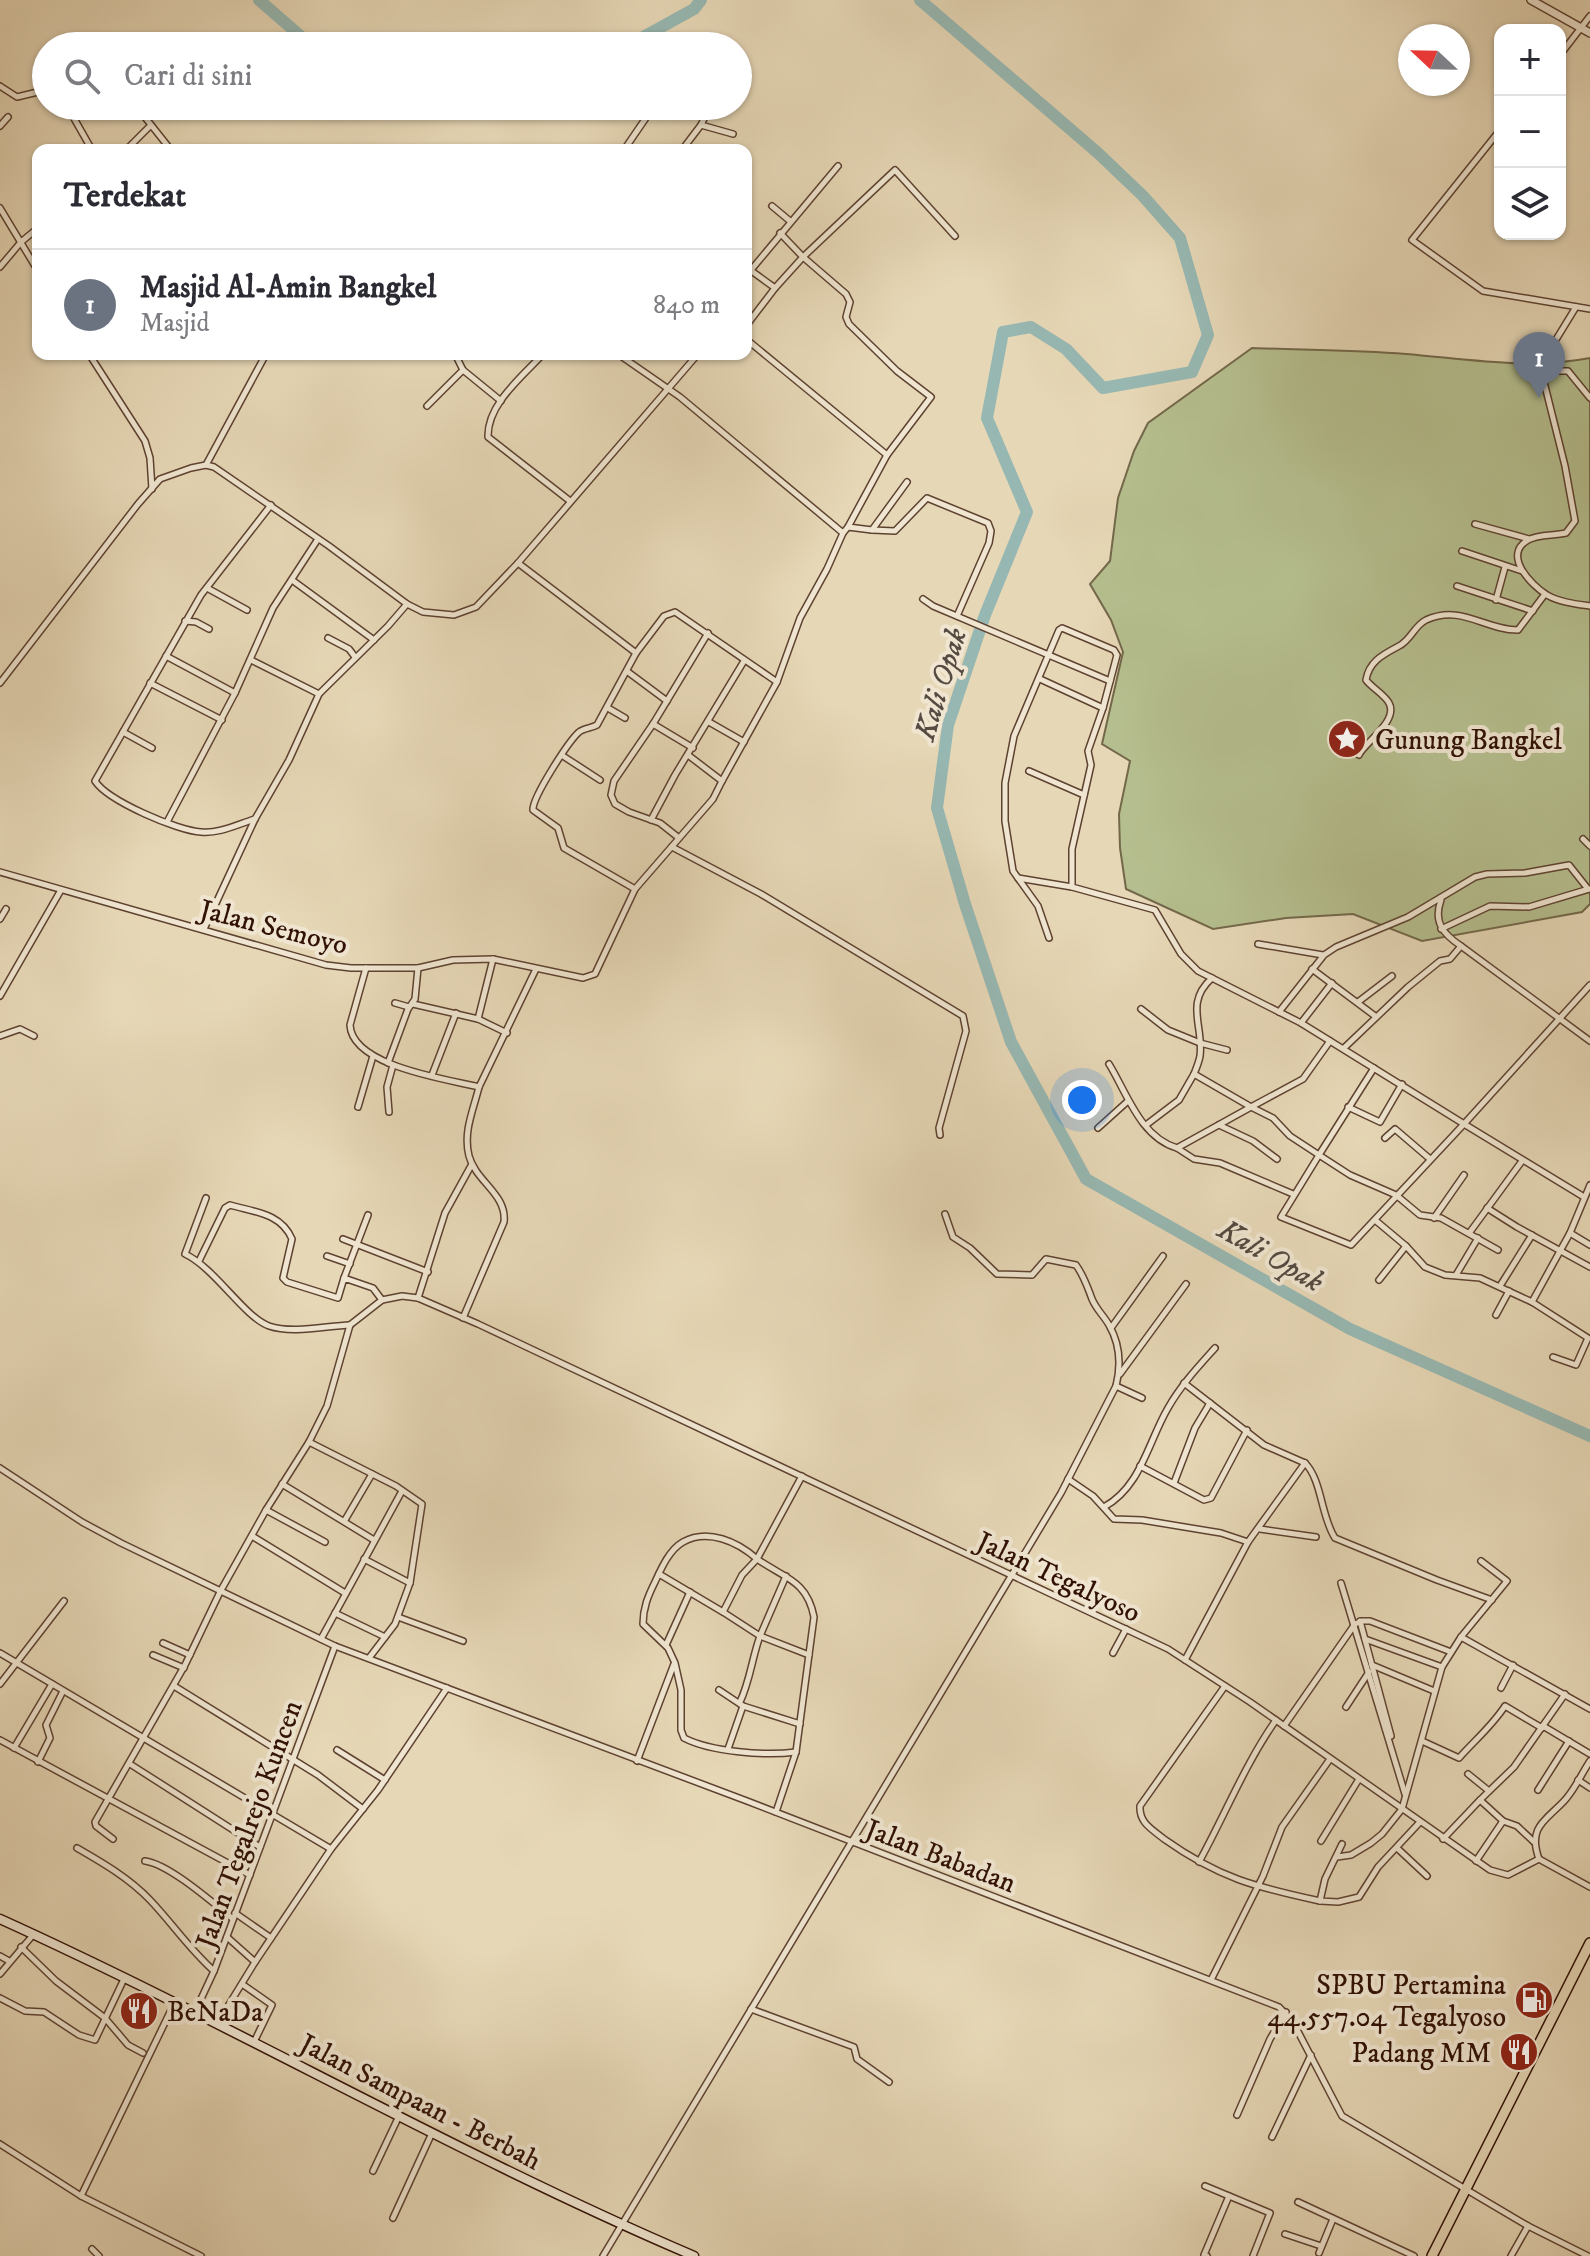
<!DOCTYPE html>
<html lang="id">
<meta charset="utf-8">
<style>
:root{--surface:#fff;--page:#f7f7f7;--text:#2b2b33;--muted:#7c7c81;--line:#e1e1e2;--accent:#ea580c}
body{margin:0;font-family:"IM FELL DW Pica",serif;background:var(--page);color:var(--text)}
.controls{position:absolute;right:24px;top:24px;display:grid;overflow:hidden;border-radius:16px;box-shadow:0 2px 6px #0004}
.controls button{width:72px;height:72px;display:grid;place-items:center;padding:0;border:0;border-bottom:2px solid var(--line);background:var(--surface);color:var(--text);font:40px sans-serif}
.compass{position:absolute;left:1398px;top:24px;width:72px;height:72px;border-radius:50%;background:var(--surface);box-shadow:0 2px 6px #0004;rotate:292deg}
.you{position:absolute;left:1082px;top:1100px;width:28px;height:28px;margin:-20px;border:6px solid #fff;border-radius:50%;background:#1a73e8;box-shadow:0 0 0 12px #1a73e833}
.badge{display:grid;place-items:center;width:52px;height:52px;border-radius:50%;background:var(--accent);color:#fff;font-size:26px;font-weight:700}
.pin{position:absolute;translate:-50% -66px;filter:drop-shadow(0 2px 4px #0008)}
.pin::after{content:'';position:absolute;top:42px;width:28px;height:24px;background:inherit;clip-path:polygon(0 0,100% 0,50% 100%)}
.list{margin:0;padding:0;list-style:none}
h2{display:flex;justify-content:space-between;align-items:center;height:104px;margin:0;padding:0 32px;font-size:34px}
h2 small{font-size:26px;font-weight:400;color:var(--muted)}
.list li{display:grid;grid-template-columns:52px 1fr auto;gap:24px;align-items:center;box-sizing:border-box;height:112px;padding:0 32px;border-top:2px solid var(--line)}
.list b{display:block;font-size:30px;white-space:nowrap}
.list p{margin:0;font-size:26px;white-space:nowrap;color:var(--muted)}
.list em{font-size:26px;font-style:normal;color:var(--muted)}
.icon{flex:none;width:44px;height:44px;fill:none;stroke:currentColor;stroke-width:2;stroke-linecap:round;stroke-linejoin:round}
.map{position:relative;flex:none;width:1590px;height:2256px;overflow:hidden}
.search{position:absolute;background:var(--surface);box-shadow:0 2px 6px #0004;left:32px;top:32px;width:720px;height:88px;display:flex;align-items:center;gap:20px;box-sizing:border-box;padding:0 28px;border-radius:44px;color:var(--muted);font-size:30px}
.panel{position:absolute;background:var(--surface);box-shadow:0 2px 6px #0004;left:32px;top:144px;width:720px;height:216px;border-radius:16px}
.map>svg:first-child{display:block}
.green{fill:#b5be8e;stroke:#73684a;stroke-width:2}
.lines{fill:none;stroke-linecap:round;stroke-linejoin:round}
.river{stroke:#97b8b2;stroke-width:12}
.minor-casing{stroke:#5e4231;stroke-width:8}
.tertiary-casing{stroke:#5e4231;stroke-width:10}
.secondary-casing{stroke:#311105;stroke-width:11}
.trunk-casing{stroke:#311105;stroke-width:12}
.minor{stroke:#efe5d0;stroke-width:5}
.tertiary{stroke:#efe5d0;stroke-width:7}
.secondary{stroke:#efe5d0;stroke-width:8}
.trunk{stroke:#e6d7b6;stroke-width:9}
.labels{text-anchor:middle;stroke-width:8;stroke-linejoin:round;paint-order:stroke}
.poi-label{font-size:28px;fill:#311105;stroke:#efe5d0;text-anchor:start}
.street-label{font-size:28px;fill:#311105;stroke:#efe5d0}
.water-label{font-size:30px;font-style:italic;fill:#554b42;stroke:#efe5d0}
</style>
<div class="map">
<svg width="1590" height="2256" viewBox="0 0 1590 2256">
<rect width="100%" height="100%" fill="#e6d7b6"/>
<filter id="stains"><feTurbulence type="fractalNoise" baseFrequency=".0025" numOctaves="4"/><feColorMatrix values="0 0 0 0 .2 0 0 0 0 .09 0 0 0 0 .02 0 0 0 .5 -.17"/></filter>
<radialGradient id="worn" r=".72"><stop offset=".6" stop-color="#630" stop-opacity="0"/><stop offset="1" stop-color="#630" stop-opacity=".3"/></radialGradient>
<path class="green" d="M1252,348C1303,350 1355,350 1406,354C1467,359 1529,370 1590,358V904L1582,912L1422,941L1353,914L1286,918L1213,929L1126,889L1120,848L1119,814L1130,761L1102,744L1123,652L1111,620L1090,584L1110,561L1118,498L1134,451L1148,423Z"/>
<g class="lines">
<g class="river">
<polyline points="259,0 312,46"/>
<polyline points="920,0 1098,153 1143,196 1180,238 1208,335 1192,372 1103,388 1066,349 1031,327 1003,332 987,418 1027,512 985,615 948,725 937,808 965,904 1011,1042 1086,1179 1350,1329 1590,1436"/>
<polyline points="627,46 694,9 701,0"/>
</g>
<defs>
<g id="minor">
<polyline points="1560,55 1590,16"/>
<polyline points="0,86 17,97 46,90"/>
<polyline points="67,106 92,150"/>
<polyline points="136,106 171,150"/>
<polyline points="701,125 733,134"/>
<polyline points="0,126 8,117"/>
<polyline points="1500,130 1412,240 1483,291 1590,309"/>
<polyline points="126,150 151,125"/>
<polyline points="624,150 654,106"/>
<polyline points="682,150 701,125 710,106"/>
<polyline points="772,206 790,221"/>
<polyline points="0,208 38,271"/>
<polyline points="780,233 803,257 846,294 850,302 846,317 849,324 897,371 931,397 887,455 848,527"/>
<polyline points="0,267 21,242 38,228"/>
<polyline points="746,267 775,288 803,257 895,170 955,236"/>
<polyline points="751,270 838,166"/>
<path d="M1576,307L1541,364V370L1565,466L1575,521L1566,533C1553,536 1539,534 1528,540C1502,555 1531,585 1547,595C1559,602 1576,604 1590,606"/>
<polyline points="746,326 775,288"/>
<polyline points="746,339 887,455"/>
<polyline points="89,354 145,441 150,458 152,489"/>
<polyline points="455,354 463,370 501,401"/>
<path d="M543,354C523,376 487,404 488,437L570,501"/>
<polyline points="1557,371 1568,371 1590,398"/>
<polyline points="427,406 463,370"/>
<polyline points="206,465 266,354"/>
<polyline points="1475,524 1529,539"/>
<polyline points="872,530 895,531 927,498 988,523 991,531 989,543 957,616"/>
<polyline points="843,533 848,527 872,530 907,482"/>
<polyline points="1462,551 1522,571"/>
<polyline points="518,563 636,653"/>
<polyline points="292,580 374,640"/>
<polyline points="1457,586 1533,611"/>
<polyline points="207,588 247,610"/>
<polyline points="923,599 933,606 1110,681"/>
<polyline points="1496,600 1505,567"/>
<polyline points="185,621 196,622 209,629"/>
<polyline points="328,638 349,649 355,657"/>
<polyline points="166,656 235,693"/>
<polyline points="251,660 319,694"/>
<polyline points="628,672 667,701"/>
<polyline points="1040,679 1103,708"/>
<polyline points="0,683 138,504 160,479 191,468 206,465 214,467 329,546 407,604 423,612 454,615 476,607 518,563 698,354"/>
<polyline points="150,683 222,720"/>
<polyline points="608,708 625,718"/>
<polyline points="709,722 744,742"/>
<polyline points="653,724 693,748"/>
<polyline points="123,732 152,748"/>
<polyline points="688,755 722,781"/>
<path d="M1359,755C1364,743 1399,721 1389,703C1384,694 1372,688 1366,680C1369,661 1384,654 1399,646C1411,640 1414,626 1426,620C1462,604 1484,630 1518,630L1545,594"/>
<polyline points="563,756 600,780"/>
<polyline points="1029,771 1084,795"/>
<path d="M255,819C238,824 219,834 201,832C178,831 108,801 95,781L201,595L271,505"/>
<polyline points="651,820 675,775 744,661"/>
<polyline points="167,822 235,693 273,608 318,539"/>
<polyline points="679,838 660,823 629,812 615,804 611,795 614,781 653,724 708,633"/>
<polyline points="1583,839 1590,846"/>
<polyline points="672,847 761,894 963,1016 966,1031 939,1128 940,1135"/>
<polyline points="0,872 326,965 351,968 418,968 453,960 493,959 583,978 595,974 635,889 713,799 722,781 777,682 800,618 827,569 843,533 680,397 618,354"/>
<polyline points="1018,878 1072,887"/>
<path d="M635,889L564,848L558,828L533,810C532,798 568,742 579,732C584,728 592,728 597,725L636,653L664,616L675,612L777,682"/>
<polyline points="0,919 6,909"/>
<polyline points="204,929 255,819 289,760 319,694 388,626 407,604"/>
<polyline points="1441,929 1490,906 1529,907 1589,889"/>
<path d="M1049,938L1038,906L1013,871L1005,821V783L1014,736L1059,630L1062,628L1114,650L1117,655L1103,708L1088,751L1091,765L1072,849V887L1155,910L1181,954L1198,971L1301,1023L1464,1124L1351,1245L1281,1217L1319,1155L1290,1136L1273,1118L1251,1107L1177,1148C1140,1137 1127,1093 1109,1064"/>
<polyline points="1258,944 1323,955"/>
<polyline points="1461,946 1590,1041"/>
<path d="M366,968L350,1025C352,1066 446,1079 479,1087L536,969"/>
<polyline points="1312,969 1375,1016"/>
<path d="M1212,978C1184,1003 1204,1026 1200,1056C1199,1062 1196,1069 1194,1074L1251,1107L1303,1079L1330,1041"/>
<polyline points="0,996 61,890"/>
<polyline points="1358,1002 1392,976"/>
<polyline points="395,1003 409,1007"/>
<polyline points="413,1004 478,1019 493,959"/>
<polyline points="1141,1009 1168,1030 1200,1043 1227,1050"/>
<polyline points="1279,1012 1324,955 1336,947 1408,917 1475,877 1487,874 1525,873 1569,865 1588,889"/>
<polyline points="478,1019 507,1033"/>
<polyline points="1301,1023 1332,983"/>
<polyline points="0,1036 20,1029 34,1036"/>
<path d="M1344,1048L1408,987L1440,961L1450,959L1461,946C1443,934 1433,922 1441,900"/>
<polyline points="388,1063 408,1009 415,999 418,968"/>
<polyline points="1374,1068 1319,1155 1350,1175 1396,1195 1420,1215 1441,1218 1498,1250"/>
<polyline points="432,1075 456,1013"/>
<polyline points="358,1107 373,1056"/>
<polyline points="1348,1107 1380,1122 1402,1084"/>
<polyline points="389,1112 387,1087 393,1065"/>
<polyline points="1146,1125 1179,1100 1194,1074"/>
<polyline points="1219,1125 1253,1141 1277,1159"/>
<polyline points="1098,1128 1128,1101"/>
<polyline points="1385,1138 1395,1129 1430,1159"/>
<polyline points="1177,1148 1194,1159 1220,1163 1293,1194"/>
<polyline points="1584,1197 1464,1124 1590,985"/>
<path d="M206,1198L185,1254C215,1268 244,1317 269,1326C293,1334 325,1326 350,1325"/>
<polyline points="1487,1208 1517,1227 1590,1267"/>
<polyline points="1434,1218 1464,1175"/>
<polyline points="1375,1220 1406,1246 1425,1267 1445,1275 1480,1278 1532,1302"/>
<polyline points="1470,1232 1522,1161"/>
<polyline points="1570,1233 1590,1245"/>
<polyline points="343,1239 428,1272"/>
<polyline points="327,1256 350,1264"/>
<path d="M199,1261L225,1208L230,1205C254,1212 281,1213 292,1239L283,1278L287,1282L338,1298L344,1278L373,1288L382,1300"/>
<polyline points="1456,1275 1478,1238"/>
<polyline points="344,1278 368,1215"/>
<polyline points="1379,1280 1406,1246"/>
<polyline points="1500,1286 1532,1235"/>
<polyline points="418,1298 445,1213 472,1164"/>
<polyline points="1496,1315 1509,1291"/>
<path d="M463,1318L504,1222C507,1194 476,1182 469,1156C463,1132 473,1111 479,1087"/>
<polyline points="1111,1328 1163,1256"/>
<polyline points="1553,1357 1576,1365 1588,1338 1532,1302 1570,1233 1590,1185"/>
<polyline points="1120,1374 1186,1284"/>
<polyline points="1184,1383 1264,1445 1305,1463"/>
<polyline points="1116,1386 1142,1398"/>
<polyline points="309,1442 396,1486 422,1504 410,1583"/>
<path d="M1305,1463C1322,1480 1321,1517 1335,1538L1437,1580L1492,1600"/>
<polyline points="1140,1466 1204,1500 1211,1498 1247,1430"/>
<polyline points="0,1468 82,1522 121,1543 335,1646 747,1801 1279,2007 1293,2022 1342,2116 1528,2226 1588,2256"/>
<polyline points="1068,1479 1093,1496 1114,1519 1142,1520 1221,1533 1248,1542 1305,1463"/>
<polyline points="1174,1483 1195,1428 1210,1403"/>
<polyline points="282,1484 374,1540"/>
<path d="M1104,1507C1141,1487 1148,1442 1168,1408C1181,1385 1198,1367 1215,1348"/>
<polyline points="266,1510 325,1542"/>
<polyline points="345,1520 372,1474"/>
<polyline points="1260,1529 1316,1537"/>
<polyline points="252,1536 345,1593"/>
<polyline points="364,1559 410,1583 395,1624 369,1658"/>
<polyline points="659,1574 723,1612"/>
<path d="M786,1576L760,1636L723,1612L742,1575L757,1559C738,1542 708,1528 683,1542C669,1550 661,1569 655,1582C648,1596 643,1608 643,1624L668,1648L675,1663L681,1690V1730L684,1738C711,1752 766,1756 796,1752"/>
<polyline points="1341,1583 1405,1794"/>
<polyline points="335,1613 385,1637"/>
<polyline points="398,1617 463,1641"/>
<polyline points="1360,1621 1391,1736"/>
<polyline points="1461,1637 1590,1709"/>
<polyline points="321,1639 402,1491"/>
<polyline points="1365,1639 1442,1667"/>
<polyline points="163,1643 190,1655"/>
<polyline points="666,1645 690,1592"/>
<polyline points="0,1653 331,1849"/>
<polyline points="1113,1653 1126,1629"/>
<polyline points="153,1655 184,1668"/>
<polyline points="1185,1660 1248,1542"/>
<polyline points="1372,1665 1434,1691"/>
<polyline points="0,1684 64,1601"/>
<polyline points="174,1686 318,1775 363,1809"/>
<path d="M1225,1686L1140,1806C1139,1823 1152,1829 1164,1839C1219,1878 1255,1887 1320,1901"/>
<polyline points="1501,1688 1513,1665"/>
<polyline points="719,1690 743,1706 800,1724"/>
<path d="M740,1702C750,1681 752,1658 760,1636L809,1655"/>
<polyline points="1346,1707 1369,1672"/>
<polyline points="1284,1726 1355,1624 1362,1621 1370,1621 1451,1652"/>
<polyline points="1543,1726 1590,1754"/>
<polyline points="0,1740 250,1875"/>
<path d="M1422,1741L1459,1758C1475,1740 1492,1726 1505,1706L1542,1728"/>
<polyline points="14,1748 52,1684"/>
<polyline points="728,1749 743,1706"/>
<polyline points="337,1750 385,1780"/>
<polyline points="637,1761 674,1664"/>
<polyline points="38,1762 50,1738 46,1725 63,1691"/>
<polyline points="130,1764 260,1847"/>
<polyline points="1468,1774 1489,1791"/>
<polyline points="1578,1780 1590,1788"/>
<polyline points="1538,1790 1569,1741"/>
<polyline points="1480,1800 1514,1767 1565,1694"/>
<path d="M776,1812L796,1752L814,1617C807,1580 784,1578 757,1559L802,1476"/>
<polyline points="113,1839 96,1826 95,1822 185,1665 220,1592 266,1510 309,1442 327,1406 350,1325 382,1300 402,1296 418,1298 478,1324 1168,1649 1250,1702 1490,1870 1508,1875 1539,1859 1590,1887"/>
<polyline points="1443,1839 1480,1800 1503,1821 1517,1826 1534,1842"/>
<polyline points="1321,1841 1359,1779"/>
<polyline points="1342,1844 1325,1879 1320,1901 1338,1902 1359,1897 1378,1867 1420,1822"/>
<path d="M77,1848C103,1863 129,1878 150,1900C172,1923 190,1950 214,1971"/>
<polyline points="1397,1848 1427,1876"/>
<polyline points="1337,1857 1351,1855 1371,1843 1382,1834 1402,1809 1442,1667 1461,1637 1507,1581 1481,1561"/>
<path d="M1539,1859C1527,1826 1547,1820 1565,1800C1575,1789 1582,1773 1590,1761"/>
<path d="M145,1861C169,1864 213,1903 233,1919"/>
<polyline points="1476,1861 1503,1821"/>
<path d="M1199,1862C1225,1815 1245,1764 1276,1720"/>
<polyline points="235,1913 271,1938"/>
<polyline points="227,1937 255,1962"/>
<polyline points="21,1947 56,1981 105,2018 128,2045 143,2053"/>
<polyline points="0,1956 9,1961"/>
<polyline points="0,1974 33,1935"/>
<polyline points="1211,1980 1263,1876 1282,1827 1330,1759"/>
<polyline points="242,1984 272,2005 254,2042"/>
<polyline points="0,1998 25,2011 44,2012 79,2035 95,2040 124,1979"/>
<polyline points="751,2009 854,2047 857,2059 889,2082"/>
<polyline points="194,2014 214,1971 335,1646"/>
<polyline points="217,2024 255,1962 331,1849 378,1790 447,1688"/>
<polyline points="1237,2115 1270,2039 1286,2012"/>
<polyline points="1272,2137 1311,2055"/>
<polyline points="0,2144 81,2196 172,2008"/>
<polyline points="373,2171 399,2116"/>
<polyline points="1205,2186 1270,2213 1253,2256"/>
<polyline points="81,2196 201,2256"/>
<polyline points="1298,2202 1414,2256"/>
<polyline points="393,2218 432,2133"/>
<polyline points="1285,2234 1321,2246"/>
<polyline points="92,2249 99,2256"/>
<polyline points="1319,2253 1333,2219"/>
<path d="M603,2256L1061,1493L1116,1386C1121,1366 1120,1344 1109,1325C1104,1316 1096,1309 1092,1299C1087,1286 1084,1276 1076,1265L1046,1259L1032,1275L997,1274L970,1248L953,1237L945,1214"/>
<polyline points="1207,2256 1204,2255 1229,2196"/>
<polyline points="1511,2256 1528,2226"/>
</g>
<polyline id="tertiary" points="1531,0 1590,33"/>
<path id="secondary" d="M0,1919C234,2025 457,2155 694,2256"/>
<polyline id="trunk" points="1432,2256 1590,1943"/>
</defs>
<use href="#minor" class="minor-casing"/>
<use href="#tertiary" class="tertiary-casing"/>
<use href="#secondary" class="secondary-casing"/>
<use href="#trunk" class="trunk-casing"/>
<use href="#minor" class="minor"/>
<use href="#tertiary" class="tertiary"/>
<use href="#secondary" class="secondary"/>
<use href="#trunk" class="trunk"/>
</g>
<defs>
<symbol id="sight-disc" viewBox="-11 -11 22 22"><circle r="9.5" fill="#8f2418" stroke="#efe5d0"/><path d="M0-6L1.8-2.2L6-1.7L2.9 1.2L3.7 5.4L0 3.3L-3.7 5.4L-2.9 1.2L-6-1.7L-1.8-2.2Z" fill="#fff"/></symbol>
<symbol id="fuel-disc" viewBox="-11 -11 22 22"><circle r="9.5" fill="#8f2418" stroke="#efe5d0"/><path d="M-5.5-6h7V0h2V4h1.3V-2.5L3-4.5l.8-.8L6-3V5H2.5V1h-1V6h-7ZM-4.2-4.7v3.2H.2V-4.7Z" fill="#fff"/></symbol>
<symbol id="restaurant-disc" viewBox="-11 -11 22 22"><circle r="9.5" fill="#8f2418" stroke="#efe5d0"/><path d="M-5-6h1v4h1v-4h1v4h1v-4h1v5L-1.5 .5V6h-2V.5L-5-1ZM5-6V6H3V1.5H1.5Q1.5-4 5-6Z" fill="#fff"/></symbol>
</defs>
<g fill-rule="evenodd">
<use href="#sight-disc" x="1325" y="717" width="44" height="44"/>
<use href="#fuel-disc" x="1512" y="1978" width="44" height="44"/>
<use href="#restaurant-disc" x="117" y="1989" width="44" height="44"/>
<use href="#restaurant-disc" x="1497" y="2030" width="44" height="44"/>
</g>
<g class="labels">
<g class="poi-label">
<text x="1375" y="749">Gunung Bangkel</text>
<text x="1506" y="1994" text-anchor="end">SPBU Pertamina<tspan x="1506" dy="32">44.557.04 Tegalyoso</tspan></text>
<text x="167" y="2021">BeNaDa</text>
<text x="1491" y="2062" text-anchor="end">Padang MM</text>
</g>
<g class="street-label">
<text transform="translate(274 926) rotate(14)" y="10">Jalan Semoyo</text>
<text transform="translate(1059 1576) rotate(25)" y="10">Jalan Tegalyoso</text>
<text transform="translate(248 1824) rotate(-70)" y="10">Jalan Tegalrejo Kuncen</text>
<text transform="translate(941 1855) rotate(21)" y="10">Jalan Babadan</text>
<text transform="translate(421 2101) rotate(27)" y="10">Jalan Sampaan - Berbah</text>
</g>
<g class="water-label">
<text transform="translate(940 684) rotate(-73)" y="10">Kali Opak</text>
<text transform="translate(1271 1255) rotate(30)" y="10">Kali Opak</text>
</g>
</g>
<rect width="100%" height="100%" filter="url(#stains)"/>
<rect width="100%" height="100%" fill="url(#worn)"/>
</svg>
<div class="controls">
<button>+</button>
<button>−</button>
<button><svg class="icon" aria-label="layers" viewBox="0 0 24 24"><path d="M12 4l9 5-9 5-9-5zM3 14l9 5 9-5"/></svg></button>
</div>
<svg class="compass" viewBox="-18 -18 36 36"><path d="M0-13l5 13h-10z" fill="#e53935"/><path d="M0 13l5-13h-10z" fill="#7c7c81"/></svg>
<div class="you"></div>
<div class="pin badge" style="left:1539px;top:398px;background:#6b7280">1</div>
<div class="search"><svg class="icon" aria-label="search" viewBox="0 0 24 24"><circle cx="10" cy="10" r="6"/><path d="M15 15l6 6"/></svg>Cari di sini</div>
<section class="panel">
<h2>Terdekat<small></small></h2>
<ul class="list">
<li><span class="badge" style="background:#6b7280">1</span><div><b>Masjid Al-Amin Bangkel</b><p>Masjid</p></div><em>840 m</em></li>
</ul>
</section>
</div>
